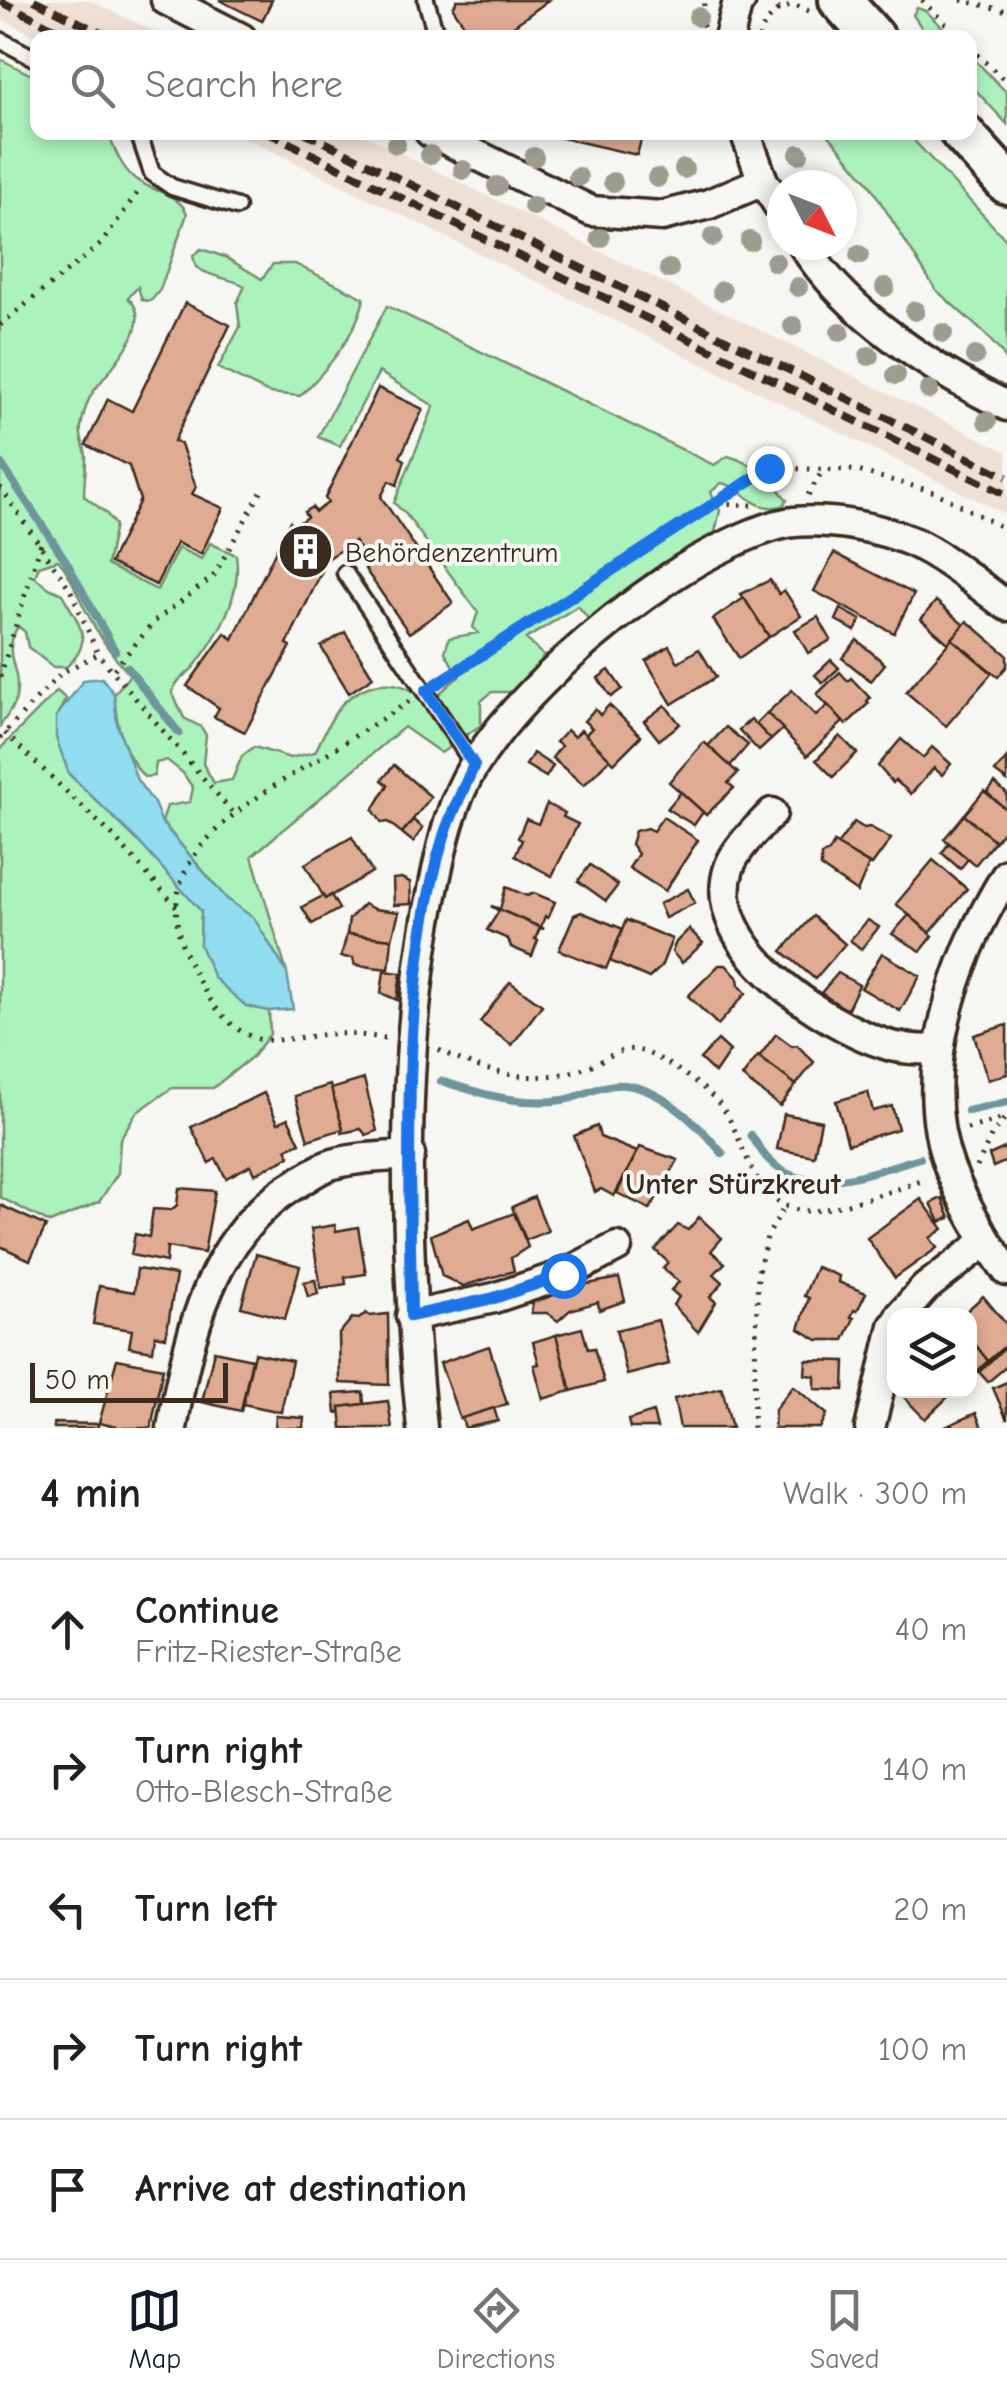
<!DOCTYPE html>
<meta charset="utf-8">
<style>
:root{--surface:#fff;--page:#f2f2f2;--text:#202124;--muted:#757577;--line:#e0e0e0;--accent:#111827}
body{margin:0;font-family:"Comic Neue",sans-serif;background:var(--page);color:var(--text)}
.controls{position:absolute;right:30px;bottom:30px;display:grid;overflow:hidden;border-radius:20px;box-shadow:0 5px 15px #0003}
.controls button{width:90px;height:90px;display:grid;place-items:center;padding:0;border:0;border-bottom:2px solid var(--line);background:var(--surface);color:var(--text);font:50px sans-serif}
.compass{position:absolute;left:767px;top:170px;width:90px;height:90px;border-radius:50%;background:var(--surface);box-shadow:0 5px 15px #0003;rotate:132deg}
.scale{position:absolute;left:30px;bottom:25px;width:198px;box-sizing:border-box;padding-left:10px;border:5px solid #3b2a1e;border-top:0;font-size:28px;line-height:35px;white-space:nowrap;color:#3b2a1e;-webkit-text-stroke:8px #f6f6f2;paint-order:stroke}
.stop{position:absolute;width:30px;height:30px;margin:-22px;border:8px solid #1a73e8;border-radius:50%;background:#fff}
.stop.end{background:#1a73e8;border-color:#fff;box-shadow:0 2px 10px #0008}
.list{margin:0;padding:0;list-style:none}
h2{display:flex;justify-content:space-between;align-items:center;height:130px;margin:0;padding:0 40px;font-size:42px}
h2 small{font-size:32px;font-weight:400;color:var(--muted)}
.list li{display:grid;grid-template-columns:65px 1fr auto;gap:30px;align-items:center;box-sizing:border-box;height:140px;padding:0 40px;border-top:2px solid var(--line)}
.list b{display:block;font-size:38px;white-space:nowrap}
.list p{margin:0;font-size:32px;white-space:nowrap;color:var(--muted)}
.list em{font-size:32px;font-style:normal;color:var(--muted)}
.icon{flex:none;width:55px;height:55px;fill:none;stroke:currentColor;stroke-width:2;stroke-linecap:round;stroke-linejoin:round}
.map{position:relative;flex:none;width:1007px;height:1428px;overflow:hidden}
.search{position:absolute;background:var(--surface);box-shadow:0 5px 15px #0003;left:30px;right:30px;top:30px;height:110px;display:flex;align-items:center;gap:25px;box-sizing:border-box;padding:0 35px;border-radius:20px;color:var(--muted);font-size:38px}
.sheet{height:830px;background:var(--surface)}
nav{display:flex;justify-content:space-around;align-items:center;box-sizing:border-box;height:140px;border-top:2px solid var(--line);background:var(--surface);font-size:28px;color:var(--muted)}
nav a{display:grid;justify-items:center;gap:5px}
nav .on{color:var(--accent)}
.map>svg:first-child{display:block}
.built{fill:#efe0d6}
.green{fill:#acf2bd;stroke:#748e6e;stroke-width:2.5}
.water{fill:#90ddf0;stroke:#6e959c;stroke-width:2.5}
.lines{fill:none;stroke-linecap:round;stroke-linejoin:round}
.stream{stroke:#6e959c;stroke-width:8}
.building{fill:#dfab93;stroke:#3b2a1e;stroke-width:2.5}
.lane-casing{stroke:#3b2a1e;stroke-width:21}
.street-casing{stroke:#3b2a1e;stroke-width:35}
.secondary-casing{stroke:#3b2a1e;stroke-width:48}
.path{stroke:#3b2a1e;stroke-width:5;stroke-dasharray:2.5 8;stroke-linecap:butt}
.lane{stroke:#f6f6f2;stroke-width:14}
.street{stroke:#f6f6f2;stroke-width:28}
.secondary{stroke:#f6f6f2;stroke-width:40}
.rail{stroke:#3b2a1e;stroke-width:8;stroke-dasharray:15 8;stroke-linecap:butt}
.tree{fill:#9c9c8f}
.route{stroke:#1a73e8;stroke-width:12}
.labels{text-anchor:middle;stroke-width:8;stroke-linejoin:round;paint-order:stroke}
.poi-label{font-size:28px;fill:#3b2a1e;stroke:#f6f6f2;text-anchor:start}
.neighbourhood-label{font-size:30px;font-weight:bold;fill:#3b2a1e;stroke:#f6f6f2}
</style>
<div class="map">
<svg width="1007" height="1428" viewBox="0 0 1007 1428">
<rect width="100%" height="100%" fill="#f6f6f2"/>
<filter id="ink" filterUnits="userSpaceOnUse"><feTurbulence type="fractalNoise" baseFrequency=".01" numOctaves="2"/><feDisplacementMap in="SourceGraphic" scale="20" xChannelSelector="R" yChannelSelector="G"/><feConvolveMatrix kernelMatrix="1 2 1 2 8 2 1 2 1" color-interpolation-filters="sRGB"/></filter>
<g filter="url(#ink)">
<g class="built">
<polygon points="0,0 89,0 166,37 39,37 0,19"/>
<polygon points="236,133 360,133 1007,452 1007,515"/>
</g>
<g class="green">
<polygon points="917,8 926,11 952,37 928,37 913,15"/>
<polygon points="970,55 1007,93 1007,124 970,84"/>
<path d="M0,59L37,78L38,132L108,133C114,148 120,165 133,177C149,192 179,192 187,214L160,290L151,301L142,300L138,287L128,298C158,323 108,370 94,391C87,400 83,416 81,427C79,439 86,447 86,457C86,470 84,483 84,496L106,513L115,525L107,565L157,590L178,548L202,559L210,543L236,555C242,594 220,633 197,663C188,676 179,675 172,692L184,718L201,727L206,735L203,764L214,783L232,780L242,756L254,747L290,758L315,752C323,737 331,715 343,703C369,679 402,676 426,702C440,697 446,685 459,677L445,652L449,638L478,633L473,627L478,612L405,513L394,503L434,406L379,372L340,446L318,437L387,306L714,465L728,456C756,464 769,476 787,500L783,506C750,513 747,487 721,483L711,492L720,511L715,532L590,621L578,606L526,639L543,655L538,671L513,692H492L481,701V725L441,753L404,727L252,856L287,973L254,919L227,899L162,822L167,806L190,802L193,788L183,773L167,760L156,763L154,776L144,777C122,751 117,728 114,694L130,675C112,656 97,633 85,609C76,592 71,574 58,560L39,566L35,577L49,588L62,594C78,623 96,641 66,667H53L28,647L25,632L18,626C0,657 22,666 16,698C14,707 5,719 0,726Z"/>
<polygon points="827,133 907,133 1007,241 1007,365 1002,353 983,332 936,290 868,182"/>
<path d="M201,249L225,257L262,279L273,264H295L364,298C357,334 326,371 300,396L269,393L218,368L240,327L237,303L245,286C228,277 213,279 196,267L193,256Z"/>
<polygon points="57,691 66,699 56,717 69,774 137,840 201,911 200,945 246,1006 269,1011 270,1034 253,1056 213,1088 172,1088 136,1113 120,1139 118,1173 99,1202 50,1223 0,1197 0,749"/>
</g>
<polygon class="water" points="102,678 114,694 117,724 137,780 154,803 162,823 227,899 254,918 287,973 293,1009 269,1011 246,1006 214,978 200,945 201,911 137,840 69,774 56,738 56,717 84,680"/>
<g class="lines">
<g class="stream">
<polyline points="0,462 66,561 115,651"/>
<polyline points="127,667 179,733"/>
<path d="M441,1081C482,1094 519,1106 563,1100C580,1098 597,1086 615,1085C656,1082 699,1125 723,1154"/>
<polyline points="968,1111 1007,1102"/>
<path d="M751,1135C757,1143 762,1154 770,1161C808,1200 876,1170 920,1158"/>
</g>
</g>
<g class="building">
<polygon points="219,0 272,0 262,21"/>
<polygon points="457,0 549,0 497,38 473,38 453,8"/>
<polygon points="555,132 643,132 637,155 554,136"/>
<polygon points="185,303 230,325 174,441 181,444 196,487 192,494 223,508 201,554 177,543 156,585 110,563 140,500 129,466 86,445 108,399 132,411"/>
<polygon points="378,388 423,409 400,457 405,460 397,485 389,481 381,497 453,603 409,633 365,569 370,565 354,541 320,564 323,569 287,644 291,646 245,732 214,717 219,708 187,686 225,633 233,639 290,521 294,526 307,517 304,512 312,507 315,512 328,503 325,498"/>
<polygon points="834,553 914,594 894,633 814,591"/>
<polygon points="770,580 779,594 784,590 801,616 769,637 741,594"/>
<polygon points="744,598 769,637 739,658 713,619"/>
<polygon points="936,601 964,625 948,643 921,619"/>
<polygon points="841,609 861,620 855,631 836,620"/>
<polygon points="818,617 831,640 808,653 795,630"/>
<polygon points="967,621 1007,655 1007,666 998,677 952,639"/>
<polygon points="345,632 373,677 349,693 321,647"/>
<polygon points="952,639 992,673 946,726 906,692"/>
<polygon points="857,640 885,664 871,681 842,658"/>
<polygon points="669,646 678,662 699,649 716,677 672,704 646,661"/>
<polygon points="831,660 839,668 823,683 815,675"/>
<polygon points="609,670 622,689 611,697 598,678"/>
<polygon points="840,672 848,681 851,678 870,698 867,701 869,703 846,725 817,694"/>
<polygon points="792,690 816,716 828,705 843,722 807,756 767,713"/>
<polygon points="609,705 641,736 614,763 585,735 592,728 584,721 595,709 600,715"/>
<polygon points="665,705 680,724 659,740 644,721"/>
<polygon points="767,713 783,729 771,740 756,724"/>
<polygon points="751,719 771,740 759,751 739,730"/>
<polygon points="726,727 748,745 730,766 708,746"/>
<polygon points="567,730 574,737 581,730 610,759 584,785 552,758 561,746 556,742"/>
<polygon points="840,736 857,753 833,777 816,760"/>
<polygon points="901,739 923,758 932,747 951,764 942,775 934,768 911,794 895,780 893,783 878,766"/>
<polygon points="704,742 738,773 728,783 734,788 706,815 669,782"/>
<polygon points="533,753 553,766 546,777 526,765"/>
<polygon points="1007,758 1007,781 995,772"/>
<polygon points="394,765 431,797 402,833 388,822 382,823 373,810 388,785 382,780"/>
<polygon points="995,783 1007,794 1007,810 987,793"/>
<polygon points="984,791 1007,810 1007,827 995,841 964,815"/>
<polygon points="681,792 703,812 694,825 667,809"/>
<polygon points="547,804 565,813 563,817 578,824 552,876 515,856 522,840 518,838 526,819 538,824"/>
<polygon points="964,815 995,841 975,865 944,839"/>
<polygon points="663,817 698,840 665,891 629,868 638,854 631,844 635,831 647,828 653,831"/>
<polygon points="413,820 423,828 413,842 402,833"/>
<polygon points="854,822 864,828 870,827 891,839 872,865 837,845"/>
<polygon points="352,837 372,872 325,899 305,864"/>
<polygon points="834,843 869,864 857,892 821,867 821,855 829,852"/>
<polygon points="949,843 968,859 960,869 942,853"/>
<polygon points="933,860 967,889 930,933 896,904"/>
<polygon points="590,865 618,885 606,901 578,881"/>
<polygon points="401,878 410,882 411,904 394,905 393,879"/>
<polygon points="506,887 527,896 534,893 555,902 548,918 545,916 541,927 544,929 491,906 500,909"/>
<polygon points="688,889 695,903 665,918 659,904"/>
<polygon points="331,895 339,909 312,924 302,907 323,896 325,899"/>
<polygon points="364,904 374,909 399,912 392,939 347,934 349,919"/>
<polygon points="491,906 544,929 540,928 535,939 538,940 532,956 511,947 508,939 487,930 499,911"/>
<polygon points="581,912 623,929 606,969 559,950 574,915"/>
<polygon points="909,915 933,936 921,951 892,934"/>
<polygon points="813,916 845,944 815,979 782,951"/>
<polygon points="626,920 672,939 661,967 649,978 610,961"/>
<polygon points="868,920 879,927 861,949 850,940"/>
<polygon points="689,929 703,943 682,963 672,952 676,942"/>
<polygon points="347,934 392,939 389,969 355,965 353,958 341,957"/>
<polygon points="882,953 920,976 900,1011 861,988"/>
<polygon points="719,965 726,965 738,978 739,985 746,993 718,1025 688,996"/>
<polygon points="384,971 401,973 397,1000 381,993"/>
<polygon points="838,973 859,985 847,1010 821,993"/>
<polygon points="510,982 542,1005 512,1045 480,1022"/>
<polygon points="1007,1025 1007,1074 988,1080 974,1035"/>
<polygon points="776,1034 792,1046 797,1045 814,1062 796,1085 759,1057"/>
<polygon points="718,1040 730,1051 715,1073 700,1059"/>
<polygon points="758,1056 796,1085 780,1106 742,1077"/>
<polygon points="364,1079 377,1131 366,1135 361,1129 342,1133 331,1089"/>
<polygon points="330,1085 343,1129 308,1140 295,1096"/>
<polygon points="868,1092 873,1111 892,1106 898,1129 848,1144 836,1101"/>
<polygon points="264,1093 278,1123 288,1118 300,1143 286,1149 290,1156 255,1174 251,1165 226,1178 216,1159 209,1163 191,1127"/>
<polygon points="784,1114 821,1121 814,1156 777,1149"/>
<polygon points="597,1126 600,1137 637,1152 614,1196 601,1189 595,1192 574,1136"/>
<polygon points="640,1147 678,1160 650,1209 617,1193"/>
<polygon points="1007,1147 1007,1161 993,1167 989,1155"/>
<polygon points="179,1188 215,1191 204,1253 167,1247 166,1262 131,1255 135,1234 149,1237 153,1209 171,1210 177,1205"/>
<polygon points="534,1197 548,1231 526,1240 512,1207"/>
<polygon points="942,1198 950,1218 940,1222 931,1203"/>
<polygon points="921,1199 943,1229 930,1238 937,1248 895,1278 867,1238"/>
<polygon points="0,1205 46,1226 30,1260 0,1246"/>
<polygon points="514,1213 528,1247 511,1258 514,1271 463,1286 442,1276 431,1235 469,1219 473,1229"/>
<polygon points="699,1217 722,1238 711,1251 725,1263 714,1274 723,1282 710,1297 716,1302 698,1332 673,1305 679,1297 671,1290 679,1282 663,1268 668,1262 655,1250 678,1225 688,1230"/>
<polygon points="335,1225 336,1231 358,1227 366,1274 345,1277 346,1284 321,1288 311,1229"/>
<polygon points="256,1254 300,1266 285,1319 241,1307"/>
<polygon points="816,1267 839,1276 838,1282 866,1293 857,1311 854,1310 851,1317 854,1318 844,1340 818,1340 799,1329 809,1298 804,1296"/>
<polygon points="137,1269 176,1275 166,1337 155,1335 153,1351 129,1347 132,1330 93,1324 99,1286 134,1292"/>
<polygon points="619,1278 625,1301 599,1310 598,1302 570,1310 558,1321 547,1313 531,1313 534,1296 543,1299 572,1287"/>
<polygon points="315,1280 318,1294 308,1297 304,1282"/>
<polygon points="983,1296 1007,1325 1007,1344 988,1361 970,1338 970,1316 961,1316"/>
<polygon points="366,1313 370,1316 388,1314 389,1385 340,1383 339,1334 352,1318 359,1319"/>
<polygon points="658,1320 669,1364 627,1375 616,1330"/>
<polygon points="582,1328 588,1349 594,1348 604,1382 571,1391 556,1335"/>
<polygon points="556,1335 571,1391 543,1399 534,1365 539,1364 533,1342"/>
<polygon points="970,1338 988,1361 970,1378"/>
<polygon points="489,1346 507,1404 460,1419 440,1363"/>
<polygon points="1006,1346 1007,1366 988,1382 979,1372"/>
<polygon points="214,1351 252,1359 241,1411 202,1402"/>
<polygon points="254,1353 292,1361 281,1412 243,1404"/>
<polygon points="117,1359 163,1368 151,1428 122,1428 99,1423"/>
<polygon points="806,1360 845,1361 844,1390 815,1389 815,1376 805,1375"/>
<polygon points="1007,1382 1007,1420 993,1388"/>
<polygon points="793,1386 827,1414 820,1428 774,1428 775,1409"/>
<polygon points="722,1388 732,1428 680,1428 674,1399"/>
<polygon points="905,1390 940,1390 947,1398 925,1419 901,1394"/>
<polygon points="363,1392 364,1404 340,1407 340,1412 336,1413 334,1394"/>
<polygon points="388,1401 392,1428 342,1428 340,1407"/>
<polygon points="494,1408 498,1421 465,1428 462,1418"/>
<polygon points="653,1412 657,1428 630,1428 628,1420"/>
<polygon points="976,1413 982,1428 945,1428 945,1427"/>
<polygon points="276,1416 304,1418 303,1428 275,1428"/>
<polygon points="54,1423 98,1424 98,1428 54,1428"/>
</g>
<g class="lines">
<defs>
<g id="lane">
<polyline points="426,0 437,38"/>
<polyline points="0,40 38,60"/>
<polyline points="138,132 152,173 172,187 237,207"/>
<polyline points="345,573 474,765"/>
</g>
<g id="street">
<polyline points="166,0 241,38"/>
<polyline points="729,38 737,5 741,0"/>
<polyline points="430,132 591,211 662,216 709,204 763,181"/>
<polyline points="745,132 763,181 782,211"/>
<path d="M803,245C848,315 934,371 1007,406"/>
<path d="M772,813C757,829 736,847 729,868C703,946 823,1024 885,1044C901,1050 922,1049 939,1050"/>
<path d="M1007,874C955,958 914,1073 950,1169C964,1205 985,1240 1007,1271"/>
<polyline points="411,1316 494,1298 563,1275 617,1247"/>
<polyline points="900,1316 925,1288 986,1241"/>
<path d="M172,1428C188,1336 211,1232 299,1182C309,1176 321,1167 333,1164C356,1157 385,1157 410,1155"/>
<path d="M422,1428C405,1257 397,1054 434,885C442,845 452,799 475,764C520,693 602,624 671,577C699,558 761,525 794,522C832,519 878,527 913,542C947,558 977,584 1007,606"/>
<polyline points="870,1428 894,1326"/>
</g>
<g id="secondary">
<polyline points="840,0 874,38"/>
<polyline points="961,132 1007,183"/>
</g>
</defs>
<use href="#lane" class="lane-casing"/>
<use href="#street" class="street-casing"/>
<use href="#secondary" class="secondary-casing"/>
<g class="path">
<polyline points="770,0 779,9 795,5 812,12"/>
<polyline points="922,0 960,38"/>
<polyline points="961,0 1007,11"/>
<polyline points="703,27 704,0"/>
<polyline points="759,38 764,25 779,9"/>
<polyline points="970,47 1007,83"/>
<polyline points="0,325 101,244 140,189"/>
<polyline points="0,487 70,589 98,654 232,812"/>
<polyline points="808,495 823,470"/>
<polyline points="718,504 752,505"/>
<polyline points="114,669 154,622 213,577 265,485"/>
<polyline points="0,677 41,543"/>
<polyline points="441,682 769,468 854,470 935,492 1007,530"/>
<polyline points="5,733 112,835 177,907"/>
<polyline points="0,738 61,673 98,654"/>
<path d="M385,1038C368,1036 349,1033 332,1034C312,1035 272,1044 255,1038C224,1027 205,994 191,966C140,865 234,811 306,766C341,745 376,723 410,701"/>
<path d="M439,1050C488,1075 539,1087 592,1065C608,1058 623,1045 641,1051C663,1057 709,1089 722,1107C748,1144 752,1210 809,1211C832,1211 902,1188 927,1179"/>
<polyline points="967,1129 1004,1118"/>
<polyline points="977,1167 992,1134 1005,1118"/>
<polyline points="753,1428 758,1272 767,1237 784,1207"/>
</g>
<use href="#lane" class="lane"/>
<use href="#street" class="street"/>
<use href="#secondary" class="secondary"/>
<g class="rail">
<polyline points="34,0 111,38"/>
<polyline points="0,1 74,38"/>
<polyline points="267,132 1007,495"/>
<polyline points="304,132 1007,477"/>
</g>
</g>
<g class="tree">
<circle cx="698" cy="17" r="10"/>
<circle cx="396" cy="144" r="10"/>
<circle cx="799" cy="154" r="10"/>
<circle cx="430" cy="155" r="10"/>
<circle cx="534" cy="157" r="10"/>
<circle cx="684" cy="169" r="10"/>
<circle cx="463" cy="170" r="10"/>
<circle cx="578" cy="177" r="10"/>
<circle cx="657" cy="178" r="10"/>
<circle cx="613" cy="182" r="10"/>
<circle cx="497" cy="186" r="10"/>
<circle cx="533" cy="206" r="10"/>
<circle cx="713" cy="237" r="10"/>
<circle cx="600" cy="238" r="10"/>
<circle cx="750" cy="241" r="10"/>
<circle cx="859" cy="255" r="10"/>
<circle cx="775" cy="262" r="10"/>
<circle cx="669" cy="269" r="10"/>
<circle cx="798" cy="287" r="10"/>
<circle cx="885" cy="287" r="10"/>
<circle cx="722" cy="291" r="10"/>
<circle cx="915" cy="311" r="10"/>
<circle cx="793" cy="326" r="10"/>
<circle cx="840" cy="332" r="10"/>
<circle cx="943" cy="333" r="10"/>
<circle cx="869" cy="356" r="10"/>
<circle cx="975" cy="356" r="10"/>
<circle cx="896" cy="375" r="10"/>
<circle cx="929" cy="390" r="10"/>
<circle cx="987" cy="421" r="10"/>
</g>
</g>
<g class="lines" filter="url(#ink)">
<path class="route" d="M563,1275L494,1298L411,1316C410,1164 399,982 444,836C452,812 464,788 474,765L426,691L769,468"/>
</g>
<defs>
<symbol id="building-disc" viewBox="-11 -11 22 22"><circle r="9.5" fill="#3b2a1e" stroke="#f6f6f2"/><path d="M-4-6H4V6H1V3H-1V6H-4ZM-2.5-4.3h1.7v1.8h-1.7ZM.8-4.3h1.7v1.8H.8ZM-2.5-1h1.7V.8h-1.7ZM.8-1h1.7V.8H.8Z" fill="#fff"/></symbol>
</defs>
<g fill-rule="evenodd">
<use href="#building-disc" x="274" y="520" width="63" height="63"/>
</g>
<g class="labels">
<g class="poi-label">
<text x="345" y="562">Behördenzentrum</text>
</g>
<g class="neighbourhood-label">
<text x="733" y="1194">Unter Stürzkreut</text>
</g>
</g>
</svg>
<div class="controls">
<button><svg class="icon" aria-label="layers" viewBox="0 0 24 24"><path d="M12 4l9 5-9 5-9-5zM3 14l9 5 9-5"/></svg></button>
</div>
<svg class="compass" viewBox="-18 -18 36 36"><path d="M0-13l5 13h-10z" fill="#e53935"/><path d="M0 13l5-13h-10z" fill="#757577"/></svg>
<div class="scale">50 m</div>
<div class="stop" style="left:563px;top:1275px"></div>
<div class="stop end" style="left:769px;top:468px"></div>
<div class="search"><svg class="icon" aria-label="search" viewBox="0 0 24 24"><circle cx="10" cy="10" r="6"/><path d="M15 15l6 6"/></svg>Search here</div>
</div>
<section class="sheet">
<h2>4 min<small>Walk · 300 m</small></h2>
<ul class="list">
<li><svg class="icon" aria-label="ahead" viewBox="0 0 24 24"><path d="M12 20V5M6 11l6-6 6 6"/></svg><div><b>Continue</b><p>Fritz-Riester-Straße</p></div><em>40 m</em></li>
<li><svg class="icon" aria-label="right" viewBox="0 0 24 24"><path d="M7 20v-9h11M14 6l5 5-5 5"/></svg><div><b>Turn right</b><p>Otto-Blesch-Straße</p></div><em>140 m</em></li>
<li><svg class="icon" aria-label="left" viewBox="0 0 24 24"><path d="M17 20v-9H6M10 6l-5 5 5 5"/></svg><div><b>Turn left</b></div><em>20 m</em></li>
<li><svg class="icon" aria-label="right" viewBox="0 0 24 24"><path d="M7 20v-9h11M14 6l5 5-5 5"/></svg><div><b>Turn right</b></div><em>100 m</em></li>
<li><svg class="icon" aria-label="arrive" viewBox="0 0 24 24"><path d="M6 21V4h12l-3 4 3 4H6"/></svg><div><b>Arrive at destination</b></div></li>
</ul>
</section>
<nav>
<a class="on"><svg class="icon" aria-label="map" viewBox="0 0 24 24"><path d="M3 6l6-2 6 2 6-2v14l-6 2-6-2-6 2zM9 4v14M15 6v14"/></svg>Map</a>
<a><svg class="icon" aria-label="directions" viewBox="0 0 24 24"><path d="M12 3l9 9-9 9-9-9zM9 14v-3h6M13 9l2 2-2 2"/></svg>Directions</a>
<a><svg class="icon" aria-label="saved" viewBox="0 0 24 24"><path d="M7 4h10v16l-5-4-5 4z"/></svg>Saved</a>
</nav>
